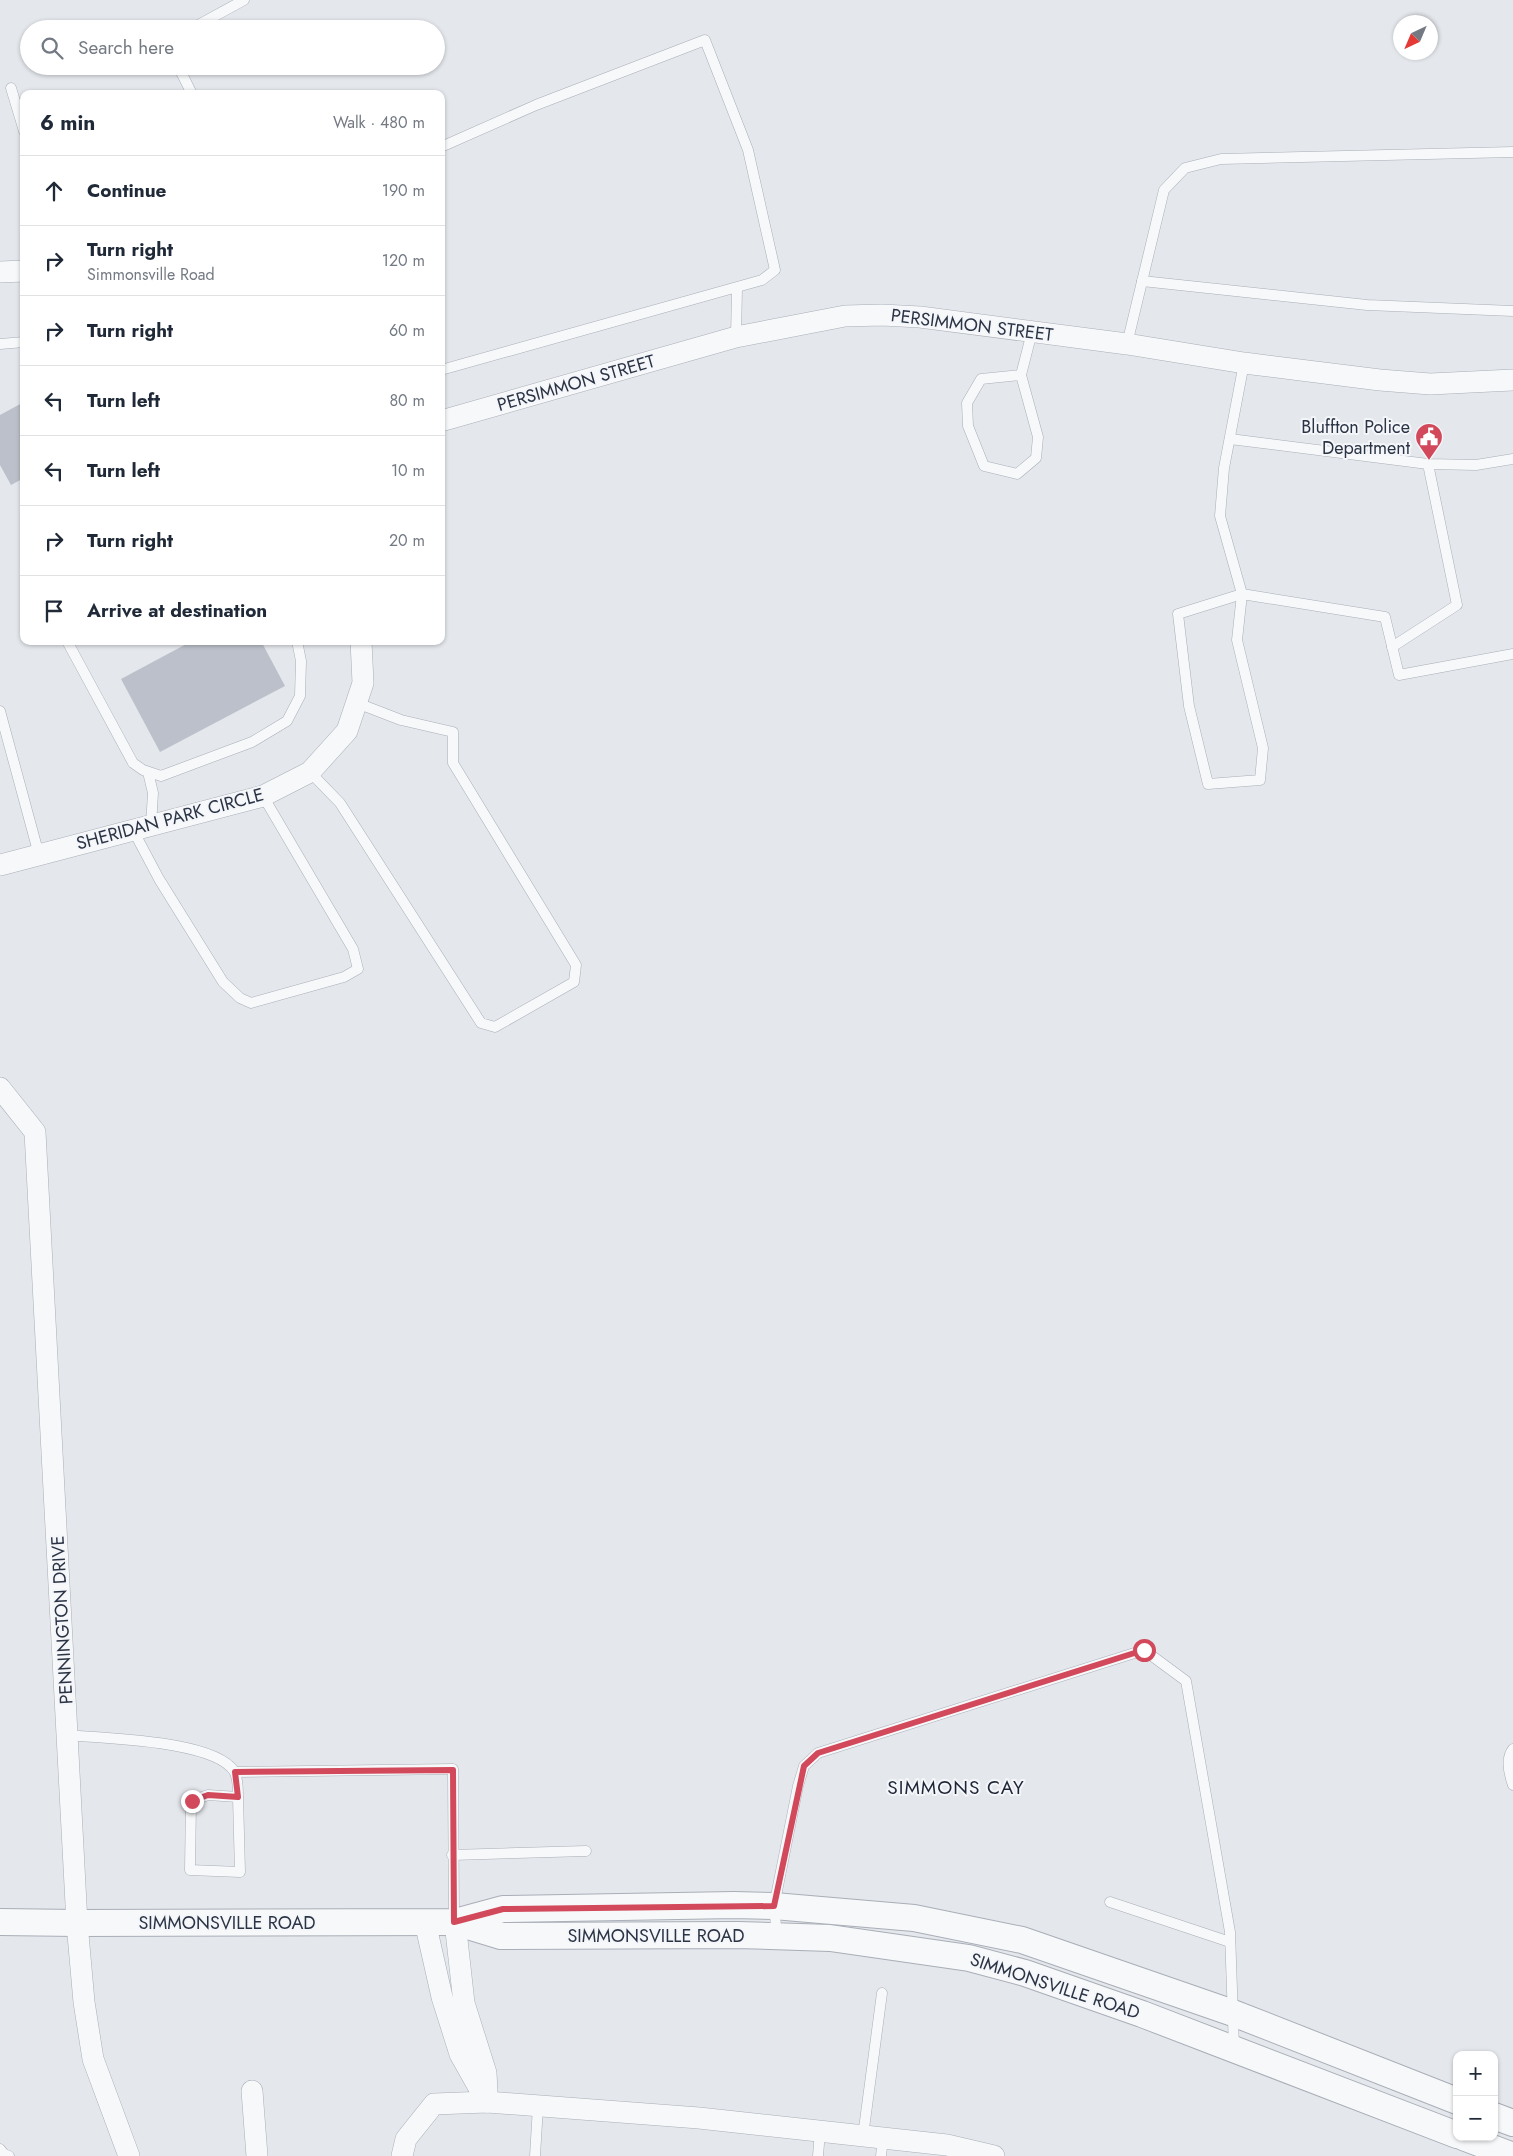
<!DOCTYPE html>
<meta charset="utf-8">
<style>
:root{--surface:#fff;--page:#f6f6f7;--text:#1f2937;--muted:#747a83;--line:#e0e1e3}
body{margin:0;font-family:Jost,sans-serif;background:var(--page);color:var(--text)}
.controls{position:absolute;right:15px;bottom:15px;display:grid;overflow:hidden;border-radius:10px;box-shadow:0 1px 4px #0004}
.controls button{width:45px;height:45px;display:grid;place-items:center;padding:0;border:0;border-bottom:1px solid var(--line);background:var(--surface);color:var(--text);font:25px sans-serif}
.compass{position:absolute;left:1393px;top:15px;width:45px;height:45px;border-radius:50%;background:var(--surface);box-shadow:0 1px 4px #0004;rotate:224deg}
.stop{position:absolute;width:15px;height:15px;margin:-11px;border:4px solid #d1495b;border-radius:50%;background:#fff}
.stop.end{background:#d1495b;border-color:#fff;box-shadow:0 1px 5px #0008}
.list{margin:0;padding:0;list-style:none}
h2{display:flex;justify-content:space-between;align-items:center;height:65px;margin:0;padding:0 20px;font-size:21px}
h2 small{font-size:16px;font-weight:400;color:var(--muted)}
.list li{display:grid;grid-template-columns:32px 1fr auto;gap:15px;align-items:center;box-sizing:border-box;height:70px;padding:0 20px;border-top:1px solid var(--line)}
.list b{display:block;font-size:19px;white-space:nowrap}
.list p{margin:0;font-size:16px;white-space:nowrap;color:var(--muted)}
.list em{font-size:16px;font-style:normal;color:var(--muted)}
.icon{flex:none;width:28px;height:28px;fill:none;stroke:currentColor;stroke-width:2;stroke-linecap:round;stroke-linejoin:round}
.map{position:relative;flex:none;width:1513px;height:2156px;overflow:hidden}
.search{position:absolute;background:var(--surface);box-shadow:0 1px 4px #0004;left:20px;top:20px;width:425px;height:55px;display:flex;align-items:center;gap:12px;box-sizing:border-box;padding:0 18px;border-radius:28px;color:var(--muted);font-size:19px}
.panel{position:absolute;background:var(--surface);box-shadow:0 1px 4px #0004;left:20px;top:90px;width:425px;height:555px;border-radius:10px}
.map>svg:first-child{display:block}
.building{fill:#bbc0ca}
.lines{fill:none;stroke-linecap:round;stroke-linejoin:round}
.service-casing{stroke:#a9aeb7;stroke-width:11}
.minor-casing{stroke:#a9aeb7;stroke-width:22}
.tertiary-casing{stroke:#a9aeb7;stroke-width:28}
.service{stroke:#f7f8fa;stroke-width:10}
.minor{stroke:#f7f8fa;stroke-width:21}
.tertiary{stroke:#f7f8fa;stroke-width:26}
.route{stroke:#d1495b;stroke-width:6}
.labels{text-anchor:middle;stroke-width:4;stroke-linejoin:round;paint-order:stroke}
.street-label{font-size:18px;fill:#2b3445;stroke:#f4f6f9}
.poi-label{font-size:18px;fill:#2b3445;stroke:#f4f6f9;text-anchor:end}
.neighbourhood-label{font-size:19px;letter-spacing:1px;fill:#1d2536;stroke:#f4f6f9}
</style>
<div class="map">
<svg width="1513" height="2156" viewBox="0 0 1513 2156">
<rect width="100%" height="100%" fill="#e4e7ec"/>
<g class="building">
<polygon points="24,402 24,478 11,485 0,465 0,415"/>
<polygon points="192,641 261,641 285,686 160,752 121,679"/>
</g>
<g class="lines">
<defs>
<g id="service">
<polyline points="191,29 244,0"/>
<polyline points="178,66 192,94"/>
<polyline points="11,88 24,131"/>
<polyline points="441,147 536,105 705,40 748,150 775,270 762,280 441,370"/>
<polyline points="1142,281 1367,305 1513,311"/>
<polyline points="736,337 737,288"/>
<polyline points="0,344 24,342"/>
<polyline points="1127,344 1164,190 1185,168 1221,159 1513,152"/>
<polyline points="1244,363 1224,468 1220,516 1242,594 1237,640 1263,748 1260,780 1208,784 1189,706 1178,614 1242,594 1385,617 1399,675 1513,654"/>
<polyline points="1021,375 981,379 967,403 968,426 984,466 1017,474 1036,458 1038,437 1021,375 1032,332"/>
<polyline points="1230,439 1428,464 1476,465 1513,459"/>
<polyline points="67,641 133,763 143,770 161,776 252,742 287,721 300,696 301,661 297,641"/>
<polyline points="1392,647 1457,605 1428,464"/>
<polyline points="0,711 39,855"/>
<polyline points="148,772 153,793 151,825"/>
<polyline points="310,772 340,803 481,1023 495,1027 574,982 576,965 453,763 453,732 401,720 357,703"/>
<polyline points="133,830 159,879 223,982 240,998 251,1003 344,977 358,969 353,949 263,796"/>
<path d="M69,1735C105,1739 213,1740 234,1771C238,1777 238,1790 238,1797L240,1872L190,1870L191,1801L208,1795L238,1797"/>
<path d="M1513,1749C1505,1759 1509,1774 1513,1785"/>
<polyline points="235,1772 453,1769 454,1921"/>
<polyline points="452,1855 586,1851"/>
<polyline points="1110,1902 1230,1942"/>
<polyline points="777,1936 774,1906 798,1786 804,1766 818,1753 1144,1650 1186,1681 1230,1932 1234,2048"/>
<polyline points="863,2136 882,1993"/>
<polyline points="0,2149 4,2154 9,2156"/>
<polyline points="535,2156 538,2106"/>
<polyline points="818,2156 820,2131"/>
<polyline points="881,2156 883,2138"/>
</g>
<g id="minor">
<polyline points="0,272 24,271"/>
<polyline points="441,421 736,337 845,316 882,315 920,317 1127,344 1244,363 1380,380 1430,384 1513,380"/>
<polyline points="0,865 263,796 310,772 347,731 363,683 361,641"/>
<polyline points="0,1088 35,1132 77,1923 84,2002 93,2059 129,2156"/>
<polyline points="425,1922 442,1997 460,2054 487,2102"/>
<polyline points="455,1922 464,2003 486,2073 487,2091"/>
<polyline points="252,2091 257,2156"/>
<polyline points="402,2156 406,2139 434,2104 487,2102 699,2118 947,2145 994,2156"/>
</g>
<g id="tertiary">
<polyline points="0,1922 77,1923 455,1922 503,1909 734,1905 774,1906 914,1918 1022,1940 1233,2013 1457,2101"/>
<polyline points="455,1922 501,1936 738,1935 830,1938 969,1958 1025,1973 1142,2014 1457,2135"/>
<polyline points="1494,2116 1513,2123"/>
<polyline points="1463,2137 1513,2156"/>
</g>
</defs>
<use href="#service" class="service-casing"/>
<use href="#minor" class="minor-casing"/>
<use href="#tertiary" class="tertiary-casing"/>
<use href="#service" class="service"/>
<use href="#minor" class="minor"/>
<use href="#tertiary" class="tertiary"/>
</g>
<g class="lines">
<polyline class="route" points="192,1801 208,1795 238,1797 235,1772 453,1770 454,1922 503,1909 774,1906 804,1766 818,1753 1144,1650"/>
</g>
<defs>
<symbol id="civic-pin" viewBox="-11 -11 22 30"><path d="M0 17L-7.5 6A9.5 9.5 0 1 1 7.5 6Z" fill="#d1495b" stroke="#f4f6f9"/><path d="M-.6-6.5H3V-4.5H.6V-3L4-1V1h2V6H-6V1h2V-1L-.6-3ZM-1.2 2.5V6h2.4V2.5Z" fill="#fff"/></symbol>
</defs>
<g fill-rule="evenodd">
<use href="#civic-pin" x="1413" y="421" width="32" height="43"/>
</g>
<g class="labels">
<g class="street-label">
<text transform="translate(972 325) rotate(7)" y="6">PERSIMMON STREET</text>
<text transform="translate(576 383) rotate(-16)" y="6">PERSIMMON STREET</text>
<text transform="translate(170 819) rotate(-15)" y="6">SHERIDAN PARK CIRCLE</text>
<text transform="translate(62 1620) rotate(-93)" y="6">PENNINGTON DRIVE</text>
<text x="227" y="1929">SIMMONSVILLE ROAD</text>
<text x="656" y="1942">SIMMONSVILLE ROAD</text>
<text transform="translate(1055 1986) rotate(18)" y="6">SIMMONSVILLE ROAD</text>
</g>
<g class="poi-label">
<text x="1410" y="433">Bluffton Police<tspan x="1410" dy="21">Department</tspan></text>
</g>
<g class="neighbourhood-label">
<text x="956" y="1794">SIMMONS CAY</text>
</g>
</g>
</svg>
<div class="controls">
<button>+</button>
<button>−</button>
</div>
<svg class="compass" viewBox="-18 -18 36 36"><path d="M0-13l5 13h-10z" fill="#e53935"/><path d="M0 13l5-13h-10z" fill="#747a83"/></svg>
<div class="stop" style="left:1144px;top:1650px"></div>
<div class="stop end" style="left:192px;top:1801px"></div>
<div class="search"><svg class="icon" aria-label="search" viewBox="0 0 24 24"><circle cx="10" cy="10" r="6"/><path d="M15 15l6 6"/></svg>Search here</div>
<section class="panel">
<h2>6 min<small>Walk · 480 m</small></h2>
<ul class="list">
<li><svg class="icon" aria-label="ahead" viewBox="0 0 24 24"><path d="M12 20V5M6 11l6-6 6 6"/></svg><div><b>Continue</b></div><em>190 m</em></li>
<li><svg class="icon" aria-label="right" viewBox="0 0 24 24"><path d="M7 20v-9h11M14 6l5 5-5 5"/></svg><div><b>Turn right</b><p>Simmonsville Road</p></div><em>120 m</em></li>
<li><svg class="icon" aria-label="right" viewBox="0 0 24 24"><path d="M7 20v-9h11M14 6l5 5-5 5"/></svg><div><b>Turn right</b></div><em>60 m</em></li>
<li><svg class="icon" aria-label="left" viewBox="0 0 24 24"><path d="M17 20v-9H6M10 6l-5 5 5 5"/></svg><div><b>Turn left</b></div><em>80 m</em></li>
<li><svg class="icon" aria-label="left" viewBox="0 0 24 24"><path d="M17 20v-9H6M10 6l-5 5 5 5"/></svg><div><b>Turn left</b></div><em>10 m</em></li>
<li><svg class="icon" aria-label="right" viewBox="0 0 24 24"><path d="M7 20v-9h11M14 6l5 5-5 5"/></svg><div><b>Turn right</b></div><em>20 m</em></li>
<li><svg class="icon" aria-label="arrive" viewBox="0 0 24 24"><path d="M6 21V4h12l-3 4 3 4H6"/></svg><div><b>Arrive at destination</b></div></li>
</ul>
</section>
</div>
